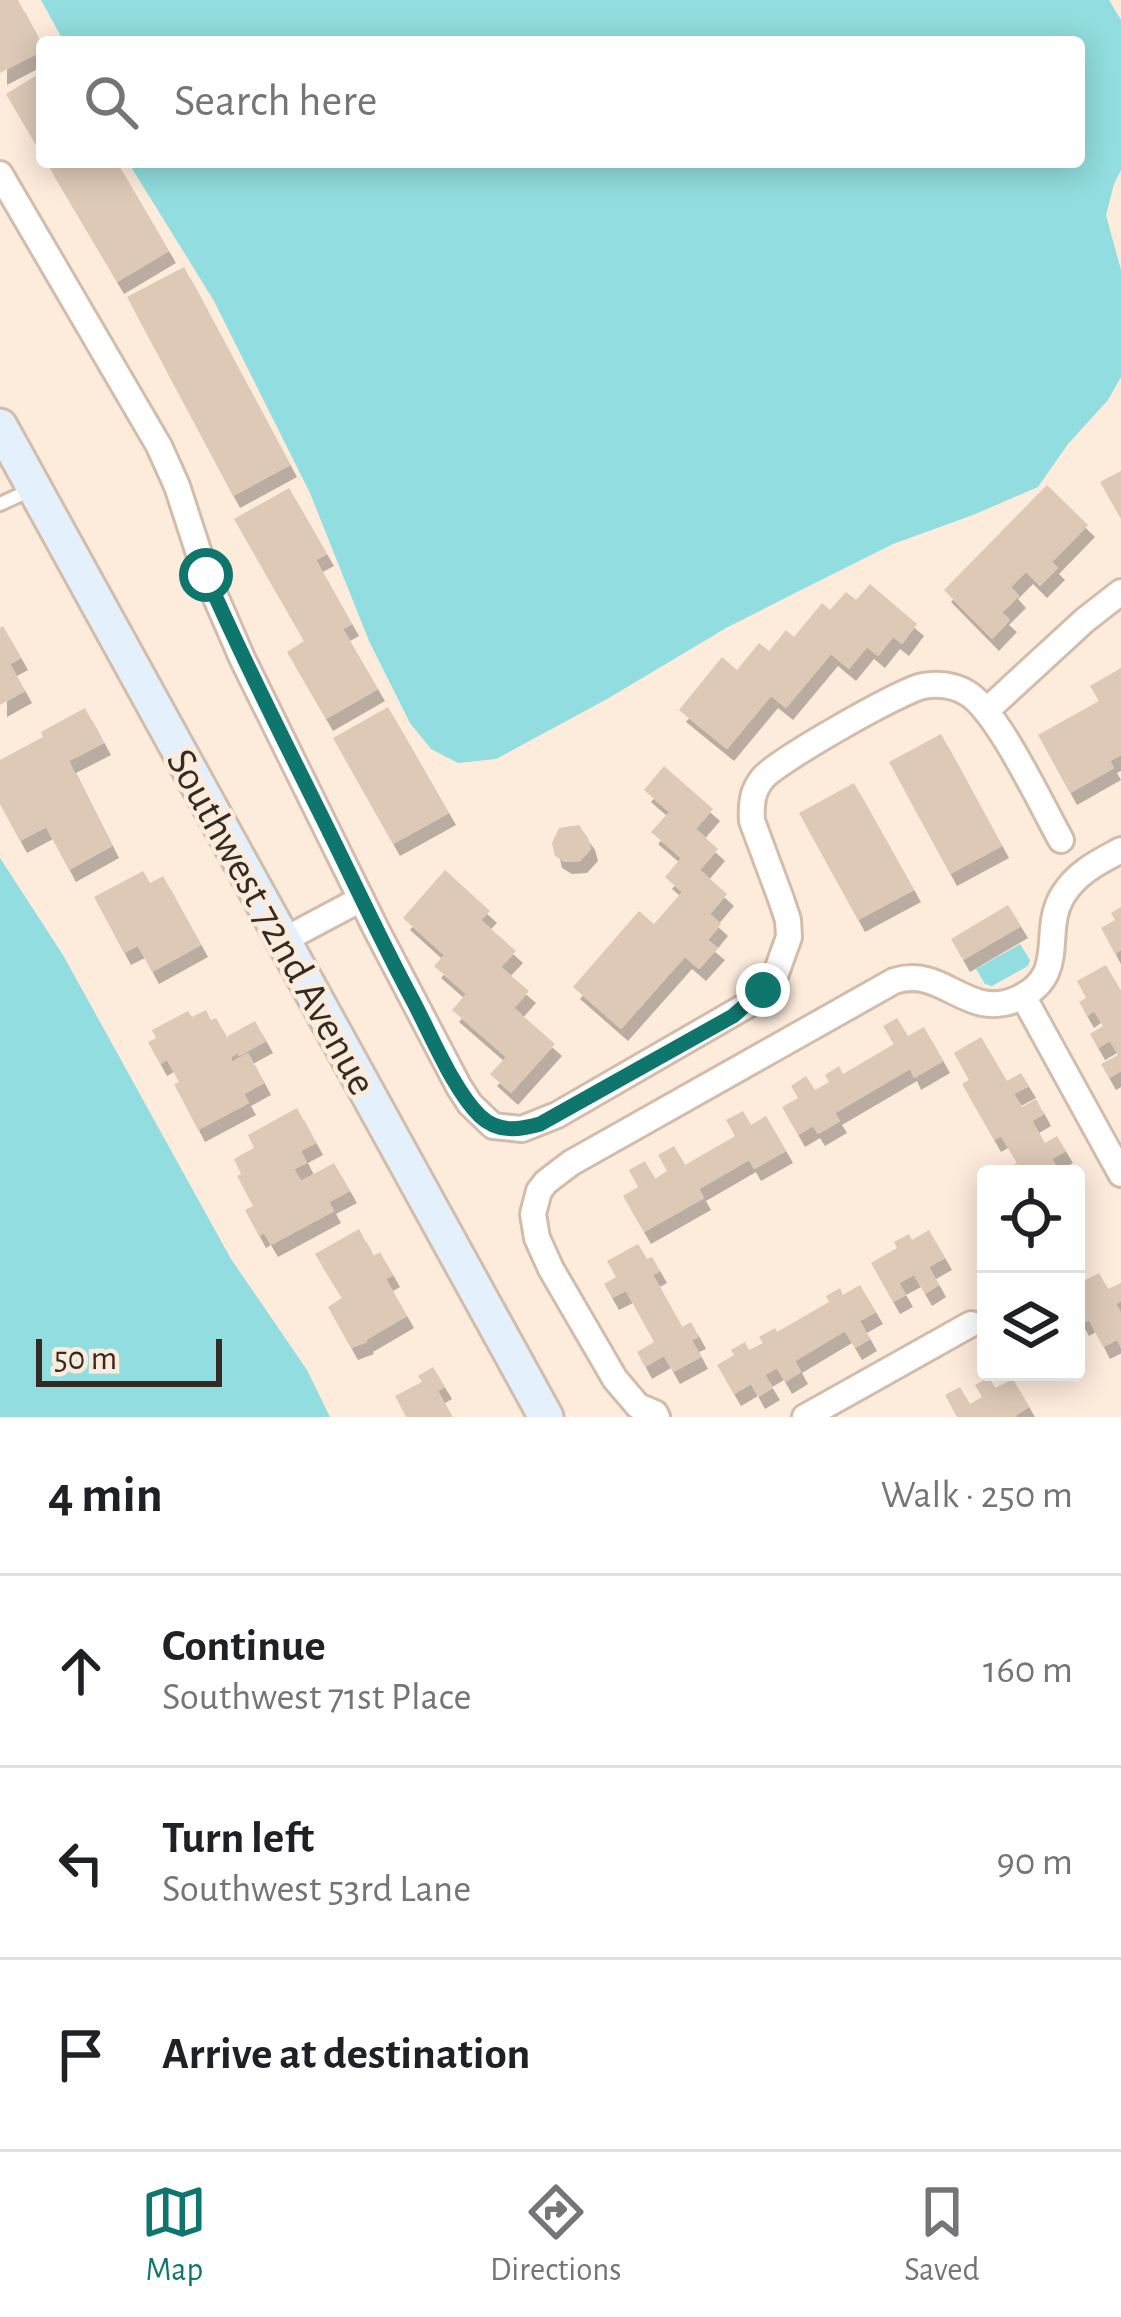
<!DOCTYPE html>
<meta charset="utf-8">
<style>
:root{--surface:#fff;--page:#f2f2f2;--text:#202124;--muted:#757577;--line:#e0e0e0;--accent:#0f766e}
body{margin:0;font-family:"Alegreya Sans",sans-serif;background:var(--page);color:var(--text)}
.controls{position:absolute;right:36px;bottom:36px;display:grid;overflow:hidden;border-radius:12px;box-shadow:0 6px 30px #0003}
.controls button{width:108px;height:108px;display:grid;place-items:center;padding:0;border:0;border-bottom:3px solid var(--line);background:var(--surface);color:var(--text);font:60px sans-serif}
.scale{position:absolute;left:36px;bottom:30px;width:186px;box-sizing:border-box;padding-left:12px;border:6px solid #332b24;border-top:0;font-size:33px;line-height:42px;white-space:nowrap;color:#332b24;-webkit-text-stroke:9px #fdebdc;paint-order:stroke}
.stop{position:absolute;width:36px;height:36px;margin:-27px;border:9px solid #0f766e;border-radius:50%;background:#fff}
.stop.end{background:#0f766e;border-color:#fff;box-shadow:0 3px 12px #0008}
.list{margin:0;padding:0;list-style:none}
h2{display:flex;justify-content:space-between;align-items:center;height:156px;margin:0;padding:0 48px;font-size:51px}
h2 small{font-size:39px;font-weight:400;color:var(--muted)}
.list li{display:grid;grid-template-columns:78px 1fr auto;gap:36px;align-items:center;box-sizing:border-box;height:192px;padding:0 48px;border-top:3px solid var(--line)}
.list b{display:block;font-size:45px;white-space:nowrap}
.list p{margin:0;font-size:39px;white-space:nowrap;color:var(--muted)}
.list em{font-size:39px;font-style:normal;color:var(--muted)}
.icon{flex:none;width:66px;height:66px;fill:none;stroke:currentColor;stroke-width:2;stroke-linecap:round;stroke-linejoin:round}
.map{position:relative;flex:none;width:1121px;height:1417px;overflow:hidden}
.search{position:absolute;background:var(--surface);box-shadow:0 6px 30px #0003;left:36px;right:36px;top:36px;height:132px;display:flex;align-items:center;gap:30px;box-sizing:border-box;padding:0 42px;border-radius:12px;color:var(--muted);font-size:45px}
.sheet{height:732px;background:var(--surface)}
nav{display:flex;justify-content:space-around;align-items:center;box-sizing:border-box;height:168px;border-top:3px solid var(--line);background:var(--surface);font-size:33px;color:var(--muted)}
nav a{display:grid;justify-items:center;gap:6px}
nav .on{color:var(--accent)}
.map>svg:first-child{display:block}
.water{fill:#92dddf}
.building{fill:#ddc9b6;filter:url(#shadow)}
.lines{fill:none;stroke-linecap:round;stroke-linejoin:round}
.lane-casing{stroke:#d2bdab;stroke-width:18}
.street-casing{stroke:#d2bdab;stroke-width:30}
.secondary-casing{stroke:#d2bdab;stroke-width:39}
.lane{stroke:#fff;stroke-width:12}
.street{stroke:#fff;stroke-width:24}
.secondary{stroke:#e4f0fc;stroke-width:33}
.route{stroke:#0f766e;stroke-width:15}
.labels{text-anchor:middle;stroke-width:9;stroke-linejoin:round;paint-order:stroke}
.street-label{font-size:42px;fill:#332b24;stroke:#fdebdc}
</style>
<div class="map">
<svg width="1121" height="1417" viewBox="0 0 1121 1417">
<defs>
<filter id="shadow"><feDropShadow dx="7" dy="12" stdDeviation="0" flood-color="#0004"/></filter>
</defs>
<rect width="100%" height="100%" fill="#fdebdc"/>
<g class="water">
<polygon points="41,0 1109,0 1121,20 1121,170 1114,184 1106,215 1121,270 1121,377 1108,400 1068,444 1038,487 973,515 893,544 795,593 726,628 607,699 496,759 458,763 431,749 410,723 369,641 310,493 214,301 128,162 1079,162 1079,42 64,42"/>
<polygon points="0,858 63,955 231,1259 307,1370 330,1417 0,1417"/>
<polygon points="1020,944 1030,960 1028,966 992,986 985,984 976,969"/>
</g>
<g class="building">
<polygon points="0,0 18,0 42,45 42,51 0,73"/>
<polygon points="42,72 42,155 6,94"/>
<polygon points="46,162 117,162 169,251 117,282"/>
<polygon points="184,267 290,465 233,496 127,297"/>
<polygon points="1121,471 1121,519 1100,482"/>
<polygon points="1047,485 1088,525 1052,562 1058,568 1040,586 1026,572 1011,587 1019,596 1002,613 1010,620 992,639 944,590"/>
<polygon points="289,488 327,554 316,560 352,624 343,629 378,689 326,719 287,652 304,641 234,519"/>
<polygon points="870,584 917,624 902,644 893,637 878,656 867,647 849,669 831,654 786,708 771,696 727,749 679,710 722,657 737,670 759,643 769,651 786,630 794,637 822,603 830,610 846,592 856,600"/>
<polygon points="3,626 21,658 10,664 25,691 0,705 0,628"/>
<polygon points="1121,668 1121,755 1110,761 1114,768 1070,793 1038,735 1099,701 1090,686"/>
<polygon points="388,707 449,813 393,844 333,738"/>
<polygon points="85,708 104,743 69,761 112,846 69,870 46,827 20,841 0,804 0,760 43,737 41,732"/>
<polygon points="941,734 1002,846 950,874 889,762"/>
<polygon points="664,766 713,809 696,829 718,849 700,870 727,894 710,914 721,924 708,940 718,948 699,969 685,957 621,1029 573,987 639,911 654,924 682,892 665,877 681,858 651,832 669,812 644,790"/>
<polygon points="854,783 914,890 858,920 799,813"/>
<polygon points="579,825 588,838 591,849 580,861 565,862 555,856 552,843 559,828"/>
<polygon points="445,870 490,911 481,920 516,951 501,967 529,991 514,1008 555,1044 511,1093 490,1074 506,1057 452,1010 466,994 434,966 444,955 403,918"/>
<polygon points="143,871 150,883 163,876 201,945 152,972 138,946 124,953 94,897"/>
<polygon points="1008,905 1021,926 963,960 951,939"/>
<polygon points="1121,907 1121,950 1115,954 1101,928 1115,920 1111,913"/>
<polygon points="1106,965 1121,991 1121,1071 1109,1078 1101,1064 1118,1055 1110,1041 1098,1048 1090,1034 1103,1026 1094,1011 1087,1016 1079,1002 1086,998 1077,981"/>
<polygon points="206,1010 211,1020 216,1018 228,1039 228,1036 255,1021 266,1041 239,1056 238,1053 231,1057 232,1062 248,1053 264,1083 244,1094 249,1103 198,1130 174,1084 179,1082 167,1060 160,1064 148,1042 156,1038 152,1030 188,1011 192,1017"/>
<polygon points="897,1018 908,1036 924,1027 943,1061 914,1078 910,1069 835,1113 840,1121 818,1134 813,1126 798,1135 782,1107 798,1098 791,1086 806,1076 815,1090 829,1082 825,1075 839,1066 843,1074 894,1044 883,1026"/>
<polygon points="981,1037 1007,1081 1021,1073 1029,1086 1014,1094 1022,1107 1036,1099 1044,1114 1032,1121 1045,1143 1057,1136 1066,1151 1052,1159 1061,1174 1016,1174 1011,1166 1017,1163 1001,1136 994,1140 962,1084 969,1080 954,1053"/>
<polygon points="297,1108 316,1143 301,1151 307,1163 294,1169 301,1181 334,1163 350,1191 329,1202 334,1211 271,1245 264,1233 259,1236 245,1210 253,1206 237,1176 241,1174 234,1159 254,1148 248,1135"/>
<polygon points="743,1111 751,1125 766,1116 786,1151 754,1169 749,1160 699,1189 704,1198 644,1232 623,1196 638,1187 629,1170 645,1161 655,1179 667,1171 658,1155 674,1146 685,1165 735,1136 726,1120"/>
<polygon points="359,1229 373,1256 380,1252 393,1275 386,1279 407,1316 366,1340 367,1342 351,1348 328,1307 342,1298 315,1254"/>
<polygon points="929,1230 945,1258 929,1267 939,1285 925,1294 914,1275 899,1283 906,1295 893,1302 871,1263 897,1248 894,1242 909,1234 912,1240"/>
<polygon points="638,1244 647,1259 652,1257 660,1271 653,1275 682,1327 691,1322 699,1337 692,1340 701,1357 673,1372 664,1356 645,1367 637,1352 654,1342 626,1291 612,1298 604,1284 616,1277 607,1261"/>
<polygon points="1099,1273 1108,1289 1121,1283 1121,1301 1116,1304 1121,1313 1121,1348 1117,1340 1103,1347 1089,1320 1082,1324 1076,1313 1076,1308 1080,1306 1076,1299 1076,1285"/>
<polygon points="860,1285 876,1312 860,1321 870,1339 855,1348 845,1331 795,1361 801,1372 785,1382 777,1368 765,1375 773,1388 758,1397 751,1384 734,1394 717,1365 734,1355 731,1350 745,1342 749,1350 763,1343 759,1337 775,1328 777,1332 829,1302 826,1296 840,1288 843,1295"/>
<polygon points="433,1367 445,1387 438,1391 452,1417 406,1417 395,1396 422,1382 418,1376"/>
<polygon points="989,1377 995,1388 1013,1379 1029,1407 1016,1415 1017,1417 957,1417 945,1395 960,1387 970,1404 982,1397 975,1385"/>
</g>
<g class="lines">
<defs>
<polyline id="lane" points="0,504 33,489"/>
<g id="street">
<path d="M0,174L159,446L177,486L206,575L242,658L377,931L459,1087L470,1104L493,1126L522,1129L557,1115L751,1003L775,976L789,937L788,920L781,899L752,821C751,804 752,791 763,778C777,761 900,691 923,686C937,683 954,685 967,693C997,710 1042,806 1061,840"/>
<polyline points="986,711 1085,620 1121,592"/>
<polyline points="284,940 361,899"/>
<polyline points="1023,996 1121,1174"/>
<path d="M657,1417L655,1413L638,1406L615,1379L551,1269L537,1238L533,1214L539,1191L546,1182L571,1163L894,981C944,965 966,1021 1017,999C1070,975 1040,932 1063,895C1077,872 1099,862 1121,850"/>
<polyline points="805,1417 971,1324"/>
</g>
<polyline id="secondary" points="0,426 546,1417"/>
</defs>
<use href="#lane" class="lane-casing"/>
<use href="#street" class="street-casing"/>
<use href="#secondary" class="secondary-casing"/>
<use href="#lane" class="lane"/>
<use href="#street" class="street"/>
<use href="#secondary" class="secondary"/>
</g>
<g class="lines">
<path class="route" d="M206,575C240,654 279,730 317,807C349,871 378,935 411,997C430,1032 453,1090 480,1116C498,1133 519,1130 540,1124L733,1016L763,990"/>
</g>
<g class="labels">
<g class="street-label">
<text transform="translate(273 921) rotate(61)" y="15">Southwest 72nd Avenue</text>
</g>
</g>
</svg>
<div class="controls">
<button><svg class="icon" aria-label="locate" viewBox="0 0 24 24"><circle cx="12" cy="12" r="6"/><path d="M12 2v4M12 18v4M2 12h4M18 12h4"/></svg></button>
<button><svg class="icon" aria-label="layers" viewBox="0 0 24 24"><path d="M12 4l9 5-9 5-9-5zM3 14l9 5 9-5"/></svg></button>
</div>
<div class="scale">50 m</div>
<div class="stop" style="left:206px;top:575px"></div>
<div class="stop end" style="left:763px;top:990px"></div>
<div class="search"><svg class="icon" aria-label="search" viewBox="0 0 24 24"><circle cx="10" cy="10" r="6"/><path d="M15 15l6 6"/></svg>Search here</div>
</div>
<section class="sheet">
<h2>4 min<small>Walk · 250 m</small></h2>
<ul class="list">
<li><svg class="icon" aria-label="ahead" viewBox="0 0 24 24"><path d="M12 20V5M6 11l6-6 6 6"/></svg><div><b>Continue</b><p>Southwest 71st Place</p></div><em>160 m</em></li>
<li><svg class="icon" aria-label="left" viewBox="0 0 24 24"><path d="M17 20v-9H6M10 6l-5 5 5 5"/></svg><div><b>Turn left</b><p>Southwest 53rd Lane</p></div><em>90 m</em></li>
<li><svg class="icon" aria-label="arrive" viewBox="0 0 24 24"><path d="M6 21V4h12l-3 4 3 4H6"/></svg><div><b>Arrive at destination</b></div></li>
</ul>
</section>
<nav>
<a class="on"><svg class="icon" aria-label="map" viewBox="0 0 24 24"><path d="M3 6l6-2 6 2 6-2v14l-6 2-6-2-6 2zM9 4v14M15 6v14"/></svg>Map</a>
<a><svg class="icon" aria-label="directions" viewBox="0 0 24 24"><path d="M12 3l9 9-9 9-9-9zM9 14v-3h6M13 9l2 2-2 2"/></svg>Directions</a>
<a><svg class="icon" aria-label="saved" viewBox="0 0 24 24"><path d="M7 4h10v16l-5-4-5 4z"/></svg>Saved</a>
</nav>
